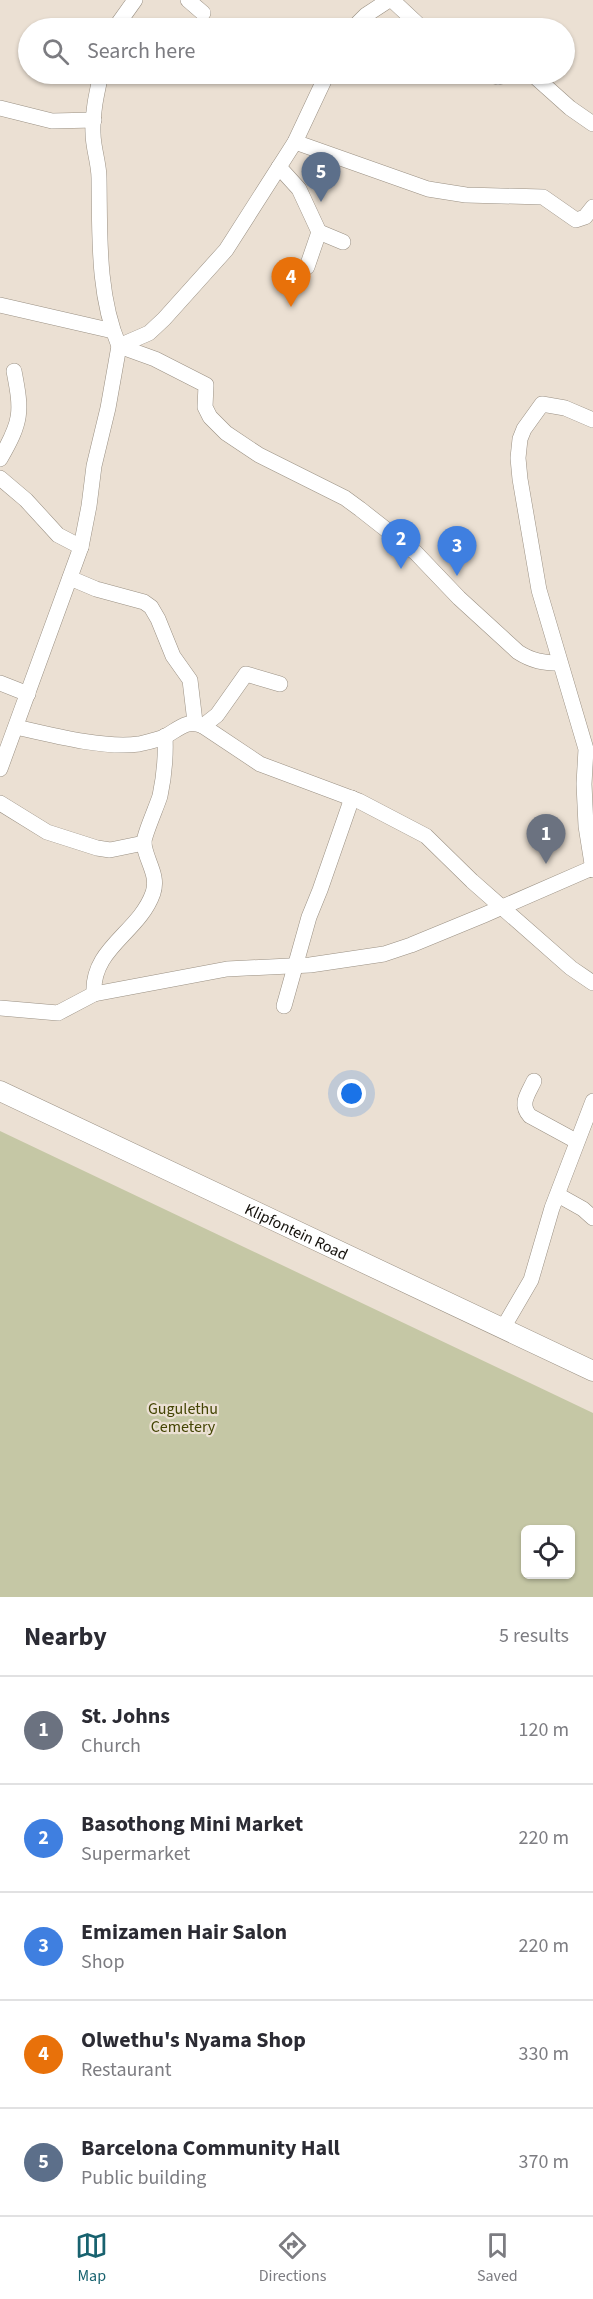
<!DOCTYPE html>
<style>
:root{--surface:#fff;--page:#f2f2f3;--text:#2b2b33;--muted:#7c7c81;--line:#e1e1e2;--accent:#18626f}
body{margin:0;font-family:"Source Sans 3",sans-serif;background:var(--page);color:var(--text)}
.controls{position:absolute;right:18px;bottom:18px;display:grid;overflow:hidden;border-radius:9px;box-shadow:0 2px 4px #0004}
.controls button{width:54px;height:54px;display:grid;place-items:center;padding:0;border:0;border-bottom:2px solid var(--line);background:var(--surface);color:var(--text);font:30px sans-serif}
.you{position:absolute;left:352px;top:1094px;width:21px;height:21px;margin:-15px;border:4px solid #fff;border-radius:50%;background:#1a73e8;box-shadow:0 0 0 9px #1a73e833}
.badge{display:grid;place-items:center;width:39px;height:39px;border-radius:50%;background:var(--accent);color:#fff;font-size:20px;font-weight:700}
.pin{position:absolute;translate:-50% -50px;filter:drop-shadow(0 2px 3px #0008)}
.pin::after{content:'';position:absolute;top:32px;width:21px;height:18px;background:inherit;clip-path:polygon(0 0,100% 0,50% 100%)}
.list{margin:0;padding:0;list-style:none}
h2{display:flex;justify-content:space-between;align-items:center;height:78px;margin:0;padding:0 24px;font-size:26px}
h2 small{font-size:20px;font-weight:400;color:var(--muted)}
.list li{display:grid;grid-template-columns:39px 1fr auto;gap:18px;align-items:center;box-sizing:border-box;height:108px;padding:0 24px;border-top:2px solid var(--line)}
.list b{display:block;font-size:22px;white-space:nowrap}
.list p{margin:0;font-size:20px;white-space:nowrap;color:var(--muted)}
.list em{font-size:20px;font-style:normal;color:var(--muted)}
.icon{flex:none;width:33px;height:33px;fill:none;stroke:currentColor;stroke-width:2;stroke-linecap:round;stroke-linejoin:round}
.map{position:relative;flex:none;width:593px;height:1597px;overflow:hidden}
.search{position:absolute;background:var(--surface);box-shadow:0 2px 4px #0004;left:18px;right:18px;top:18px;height:66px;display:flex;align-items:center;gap:15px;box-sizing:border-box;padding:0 21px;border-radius:33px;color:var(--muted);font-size:22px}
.sheet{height:618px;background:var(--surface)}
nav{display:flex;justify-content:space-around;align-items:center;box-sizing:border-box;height:84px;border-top:2px solid var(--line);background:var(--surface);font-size:16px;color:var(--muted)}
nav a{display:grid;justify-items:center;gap:3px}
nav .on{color:var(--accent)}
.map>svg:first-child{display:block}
.green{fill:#c5c7a5;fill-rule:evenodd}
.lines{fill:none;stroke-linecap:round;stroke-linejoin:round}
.street-casing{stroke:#9a9083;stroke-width:16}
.secondary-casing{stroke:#9a9083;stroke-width:21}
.street{stroke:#fff;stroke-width:15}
.secondary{stroke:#fff;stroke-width:20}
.labels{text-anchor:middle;stroke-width:4.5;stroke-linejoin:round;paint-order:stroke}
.street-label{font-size:16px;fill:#120f0a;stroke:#ebe0d3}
.park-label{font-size:16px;fill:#434403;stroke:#ebe0d3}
</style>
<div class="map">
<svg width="593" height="1597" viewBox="0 0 593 1597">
<rect width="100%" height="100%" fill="#ebe0d3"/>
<path class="green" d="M0,1131L593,1413V1597H0ZM526,1530H570V1574H526Z"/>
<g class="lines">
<defs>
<g id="street">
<polyline points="188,0 203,13"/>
<polyline points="392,0 422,28"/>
<polyline points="115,28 135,0"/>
<polyline points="353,28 366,15 389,0"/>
<path d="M101,74C97,92 92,113 93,133C93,148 99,163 99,178C100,234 97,294 119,346L155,359L206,385L205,407L210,417L226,433L259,455L345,498L360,509L416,553L459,598L518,652C532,661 543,663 560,663"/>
<polyline points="486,74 498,77 512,74"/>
<polyline points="532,74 570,108 593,124"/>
<polyline points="0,108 52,121 94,120"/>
<polyline points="295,142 428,189 466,195 543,197 576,220 585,217 593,207"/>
<polyline points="279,167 299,189 319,232 307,267"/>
<polyline points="319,232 343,242"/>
<polyline points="0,305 113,331"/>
<polyline points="593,420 565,408 542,404 524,429 520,439 518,458 520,479 539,590 586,749 584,784 586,826 593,870"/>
<path d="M0,459C22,421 22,412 14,371"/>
<polyline points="0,478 26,500 58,535 81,547"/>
<polyline points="70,578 96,589 144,602 151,607 158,619 173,656 190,680 195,722"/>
<polyline points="0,683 28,694"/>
<polyline points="203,726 217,715 246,674 280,684"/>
<path d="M16,727C51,735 105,749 139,744C148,742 158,740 166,736C180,728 187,719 203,726L260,764L359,801L426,836L472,881L571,968L593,983"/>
<polyline points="0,769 81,547 89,506 94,466 108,408 119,346 149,333 164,319 226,250 295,142 327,74"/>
<polyline points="0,803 47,832 97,848 110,850 144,843"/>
<polyline points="94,994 227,969 310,965 384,954 411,945 484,915 592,868"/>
<polyline points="284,1006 309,917 320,890 352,798"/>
<path d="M0,1008L58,1013L94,994C91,948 139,933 153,893C159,875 146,861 144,844C143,837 157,806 160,796C164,777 166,756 165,736"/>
<path d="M534,1081C528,1094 519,1104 530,1116L576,1141"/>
<polyline points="558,1195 583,1209 593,1218"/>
<polyline points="503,1328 531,1280 552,1208 593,1101"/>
</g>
<g id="secondary">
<path id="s1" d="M0,1091L593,1371"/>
</g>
</defs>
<use href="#street" class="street-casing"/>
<use href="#secondary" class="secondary-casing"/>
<use href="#street" class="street"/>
<use href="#secondary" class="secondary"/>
</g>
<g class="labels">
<g class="street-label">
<text dy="6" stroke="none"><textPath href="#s1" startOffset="328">Klipfontein Road</textPath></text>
</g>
<g class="park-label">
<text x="183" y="1414">Gugulethu<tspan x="183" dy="18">Cemetery</tspan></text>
</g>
</g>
</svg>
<div class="controls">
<button><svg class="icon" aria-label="locate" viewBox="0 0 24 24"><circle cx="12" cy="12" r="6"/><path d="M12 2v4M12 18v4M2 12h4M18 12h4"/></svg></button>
</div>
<div class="you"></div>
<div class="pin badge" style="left:546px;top:864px;background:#6b7280">1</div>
<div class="pin badge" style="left:401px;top:569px;background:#3f7fe0">2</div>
<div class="pin badge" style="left:457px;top:576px;background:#3f7fe0">3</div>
<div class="pin badge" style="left:291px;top:307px;background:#e8710a">4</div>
<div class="pin badge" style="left:321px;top:202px;background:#5c6f8a">5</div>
<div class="search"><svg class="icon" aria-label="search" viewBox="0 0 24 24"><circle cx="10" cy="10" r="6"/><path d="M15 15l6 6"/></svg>Search here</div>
</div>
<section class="sheet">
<h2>Nearby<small>5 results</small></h2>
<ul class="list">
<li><span class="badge" style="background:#6b7280">1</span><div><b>St. Johns</b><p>Church</p></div><em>120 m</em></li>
<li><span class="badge" style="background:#3f7fe0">2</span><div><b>Basothong Mini Market</b><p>Supermarket</p></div><em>220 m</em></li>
<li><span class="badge" style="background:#3f7fe0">3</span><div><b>Emizamen Hair Salon</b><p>Shop</p></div><em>220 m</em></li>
<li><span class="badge" style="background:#e8710a">4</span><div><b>Olwethu's Nyama Shop</b><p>Restaurant</p></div><em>330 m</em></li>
<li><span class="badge" style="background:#5c6f8a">5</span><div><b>Barcelona Community Hall</b><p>Public building</p></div><em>370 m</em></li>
</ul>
</section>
<nav>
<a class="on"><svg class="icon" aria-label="map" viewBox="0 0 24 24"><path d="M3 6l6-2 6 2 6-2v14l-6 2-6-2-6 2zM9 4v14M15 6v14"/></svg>Map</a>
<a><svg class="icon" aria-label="directions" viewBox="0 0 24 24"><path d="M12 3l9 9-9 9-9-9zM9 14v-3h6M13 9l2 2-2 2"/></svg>Directions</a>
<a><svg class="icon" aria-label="saved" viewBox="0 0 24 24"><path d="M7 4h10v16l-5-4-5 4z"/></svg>Saved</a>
</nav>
